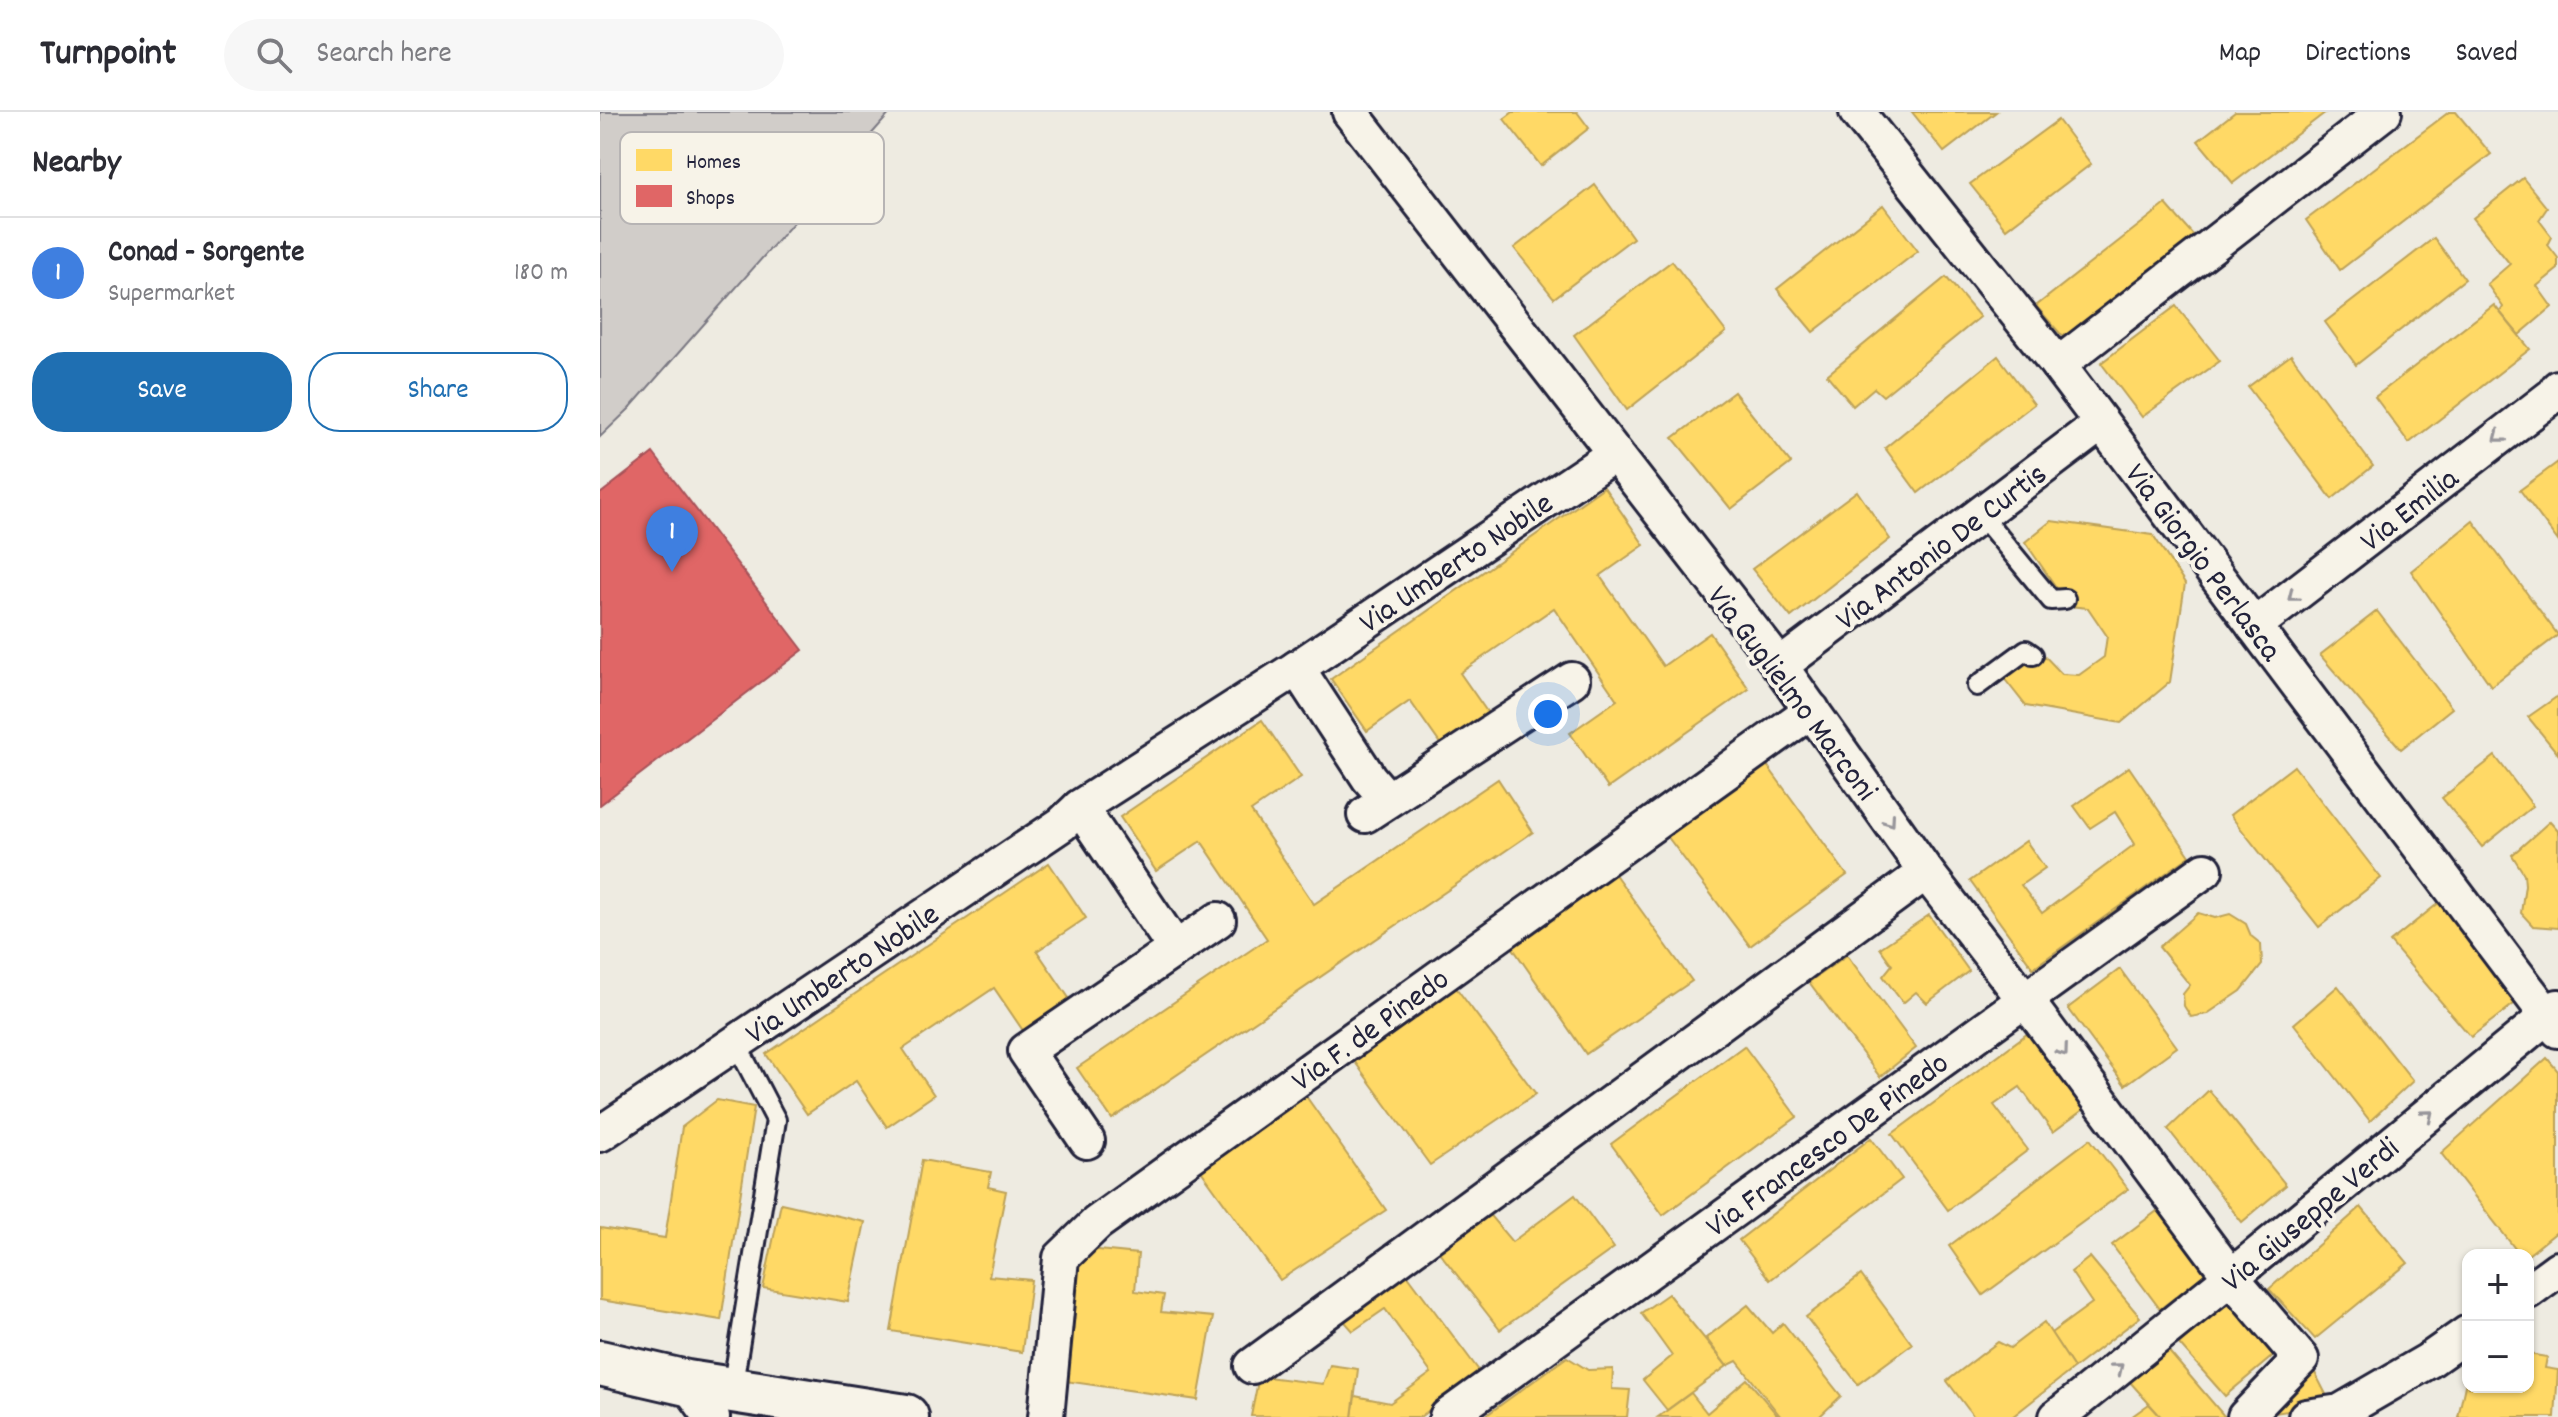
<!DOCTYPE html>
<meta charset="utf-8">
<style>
:root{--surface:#fff;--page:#f7f7f7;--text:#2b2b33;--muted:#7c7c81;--line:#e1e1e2;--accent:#1f6fb2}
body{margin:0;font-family:Dekko,sans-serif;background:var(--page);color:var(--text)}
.controls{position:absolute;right:24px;bottom:24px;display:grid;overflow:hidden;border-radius:16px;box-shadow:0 2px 6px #0004}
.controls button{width:72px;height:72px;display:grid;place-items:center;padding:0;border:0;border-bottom:2px solid var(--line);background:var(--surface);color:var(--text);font:40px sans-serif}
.you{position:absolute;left:948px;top:602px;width:28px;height:28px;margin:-20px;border:6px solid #fff;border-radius:50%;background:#1a73e8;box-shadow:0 0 0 12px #1a73e833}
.badge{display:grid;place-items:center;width:52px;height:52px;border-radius:50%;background:var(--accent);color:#fff;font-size:26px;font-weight:700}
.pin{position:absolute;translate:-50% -66px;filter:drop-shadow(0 2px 4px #0008)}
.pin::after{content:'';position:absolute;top:42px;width:28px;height:24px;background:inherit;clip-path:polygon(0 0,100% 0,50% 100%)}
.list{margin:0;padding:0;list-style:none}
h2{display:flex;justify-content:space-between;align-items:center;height:104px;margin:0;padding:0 32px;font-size:34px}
h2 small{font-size:26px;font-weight:400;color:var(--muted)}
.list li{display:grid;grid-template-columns:52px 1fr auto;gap:24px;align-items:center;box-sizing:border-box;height:112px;padding:0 32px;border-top:2px solid var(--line)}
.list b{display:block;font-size:30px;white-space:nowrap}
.list p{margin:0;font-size:26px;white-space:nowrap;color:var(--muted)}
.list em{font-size:26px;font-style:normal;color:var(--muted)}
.actions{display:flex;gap:16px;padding:24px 32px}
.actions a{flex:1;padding:18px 0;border:2px solid var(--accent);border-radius:32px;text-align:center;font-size:28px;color:var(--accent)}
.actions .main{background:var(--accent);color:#fff}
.icon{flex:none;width:44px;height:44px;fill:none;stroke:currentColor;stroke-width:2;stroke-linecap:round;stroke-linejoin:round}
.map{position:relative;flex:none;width:1958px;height:1305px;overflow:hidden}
header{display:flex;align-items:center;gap:48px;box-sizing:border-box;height:112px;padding:0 40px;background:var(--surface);border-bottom:2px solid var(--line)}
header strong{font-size:38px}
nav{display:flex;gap:44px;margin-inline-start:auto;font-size:28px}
.search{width:560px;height:72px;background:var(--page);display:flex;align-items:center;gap:20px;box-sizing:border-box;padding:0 28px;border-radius:44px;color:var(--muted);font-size:30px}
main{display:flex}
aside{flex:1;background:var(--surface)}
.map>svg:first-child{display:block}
.green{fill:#d1cdc9;stroke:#7a7882;stroke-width:2}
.homes{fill:#ffd966;stroke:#bda259;stroke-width:2}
.shops{fill:#e06666;stroke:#a75259;stroke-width:2}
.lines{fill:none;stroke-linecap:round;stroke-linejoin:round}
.lane-casing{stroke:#22223b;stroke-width:24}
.street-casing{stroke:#22223b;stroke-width:40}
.secondary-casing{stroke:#22223b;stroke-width:50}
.lane{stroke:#f7f3e8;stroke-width:18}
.street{stroke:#f7f3e8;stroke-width:34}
.secondary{stroke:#f7f3e8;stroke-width:44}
.oneway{stroke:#97959a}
.labels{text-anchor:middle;stroke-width:8;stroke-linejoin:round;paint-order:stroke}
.street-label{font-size:32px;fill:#22223b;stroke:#f7f3e8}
.key{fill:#f7f3e8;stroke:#b7b4b4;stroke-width:2}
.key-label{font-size:22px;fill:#22223b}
</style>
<header>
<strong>Turnpoint</strong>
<div class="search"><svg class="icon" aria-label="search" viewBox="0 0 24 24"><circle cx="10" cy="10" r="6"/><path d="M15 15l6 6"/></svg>Search here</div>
<nav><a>Map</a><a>Directions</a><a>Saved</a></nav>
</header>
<main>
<aside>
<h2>Nearby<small></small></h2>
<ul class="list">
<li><span class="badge" style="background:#3f7fe0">1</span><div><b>Conad - Sorgente</b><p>Supermarket</p></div><em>180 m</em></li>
</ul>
<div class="actions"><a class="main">Save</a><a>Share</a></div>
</aside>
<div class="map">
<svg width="1958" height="1305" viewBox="0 0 1958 1305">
<rect width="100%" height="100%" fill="#eeebe1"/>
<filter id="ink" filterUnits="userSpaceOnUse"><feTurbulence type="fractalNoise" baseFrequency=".0125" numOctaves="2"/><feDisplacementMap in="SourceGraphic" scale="16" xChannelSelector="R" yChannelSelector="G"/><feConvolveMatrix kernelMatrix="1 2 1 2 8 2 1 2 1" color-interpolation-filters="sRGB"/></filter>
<g filter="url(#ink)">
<polygon class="green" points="0,0 291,0 29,297 0,325"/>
<g class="homes">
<polygon points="913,0 977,0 989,16 941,54 904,7"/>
<polygon points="1312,0 1396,0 1344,40"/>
<polygon points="1635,0 1726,0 1633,71 1598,29"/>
<polygon points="1849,0 1856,0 1891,42 1740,158 1706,108"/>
<polygon points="1458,8 1491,52 1406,117 1370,72"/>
<polygon points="1923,66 1947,96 1939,108 1952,125 1948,133 1958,146 1958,157 1937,174 1952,195 1919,223 1900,200 1903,195 1887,172 1910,152 1873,106"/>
<polygon points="995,73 1033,126 954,186 914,136"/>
<polygon points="1566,92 1595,125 1464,226 1436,194"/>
<polygon points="1283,93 1318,139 1213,220 1177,177"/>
<polygon points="1834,126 1865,167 1756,253 1725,210"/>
<polygon points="1072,149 1126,220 1027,298 974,223"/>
<polygon points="1346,165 1380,205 1283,284 1274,276 1253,294 1227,263"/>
<polygon points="1894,193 1930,237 1809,331 1775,285"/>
<polygon points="1576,194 1620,249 1542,305 1501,251"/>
<polygon points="1691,243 1773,354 1732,387 1648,275"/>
<polygon points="1398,244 1434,292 1318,381 1285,336"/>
<polygon points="1134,280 1191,351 1131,397 1073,326"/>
<polygon points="1958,350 1958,429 1920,378"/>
<polygon points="1004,375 1044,433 1000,464 1063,554 1110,521 1149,577 1008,676 970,621 1017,588 954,496 860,561 892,607 846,640 810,589 767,619 731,567"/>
<polygon points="1257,379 1290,427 1191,505 1152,457"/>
<polygon points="1451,409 1553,423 1585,472 1570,570 1521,611 1426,594 1403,565 1439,538 1462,562 1479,563 1504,545 1507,524 1488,496 1469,494 1425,430"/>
<polygon points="1873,409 1958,523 1891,574 1811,459"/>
<polygon points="1777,499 1852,596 1801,637 1720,543"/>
<polygon points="1958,584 1958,642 1928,605"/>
<polygon points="662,608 701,665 651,699 714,792 898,667 933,720 512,1007 477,956 667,827 601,729 556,759 520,705"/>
<polygon points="1895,644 1933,694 1882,735 1842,686"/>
<polygon points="1164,649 1247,763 1150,834 1067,724"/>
<polygon points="1694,654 1781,766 1719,815 1630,703"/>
<polygon points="1529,655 1590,744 1433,856 1370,769 1426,729 1445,756 1421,773 1442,801 1535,732 1515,700 1490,716 1474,694"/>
<polygon points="1950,709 1958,718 1958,816 1933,814 1921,801 1925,773 1924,762 1912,743"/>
<polygon points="449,751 486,806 437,839 471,889 424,920 394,876 303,937 334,983 287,1015 256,969 207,1002 166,942"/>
<polygon points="1009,754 1092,869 986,942 908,829"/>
<polygon points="1840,790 1919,888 1871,925 1790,830"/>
<polygon points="1598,801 1615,806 1630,802 1646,812 1651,824 1661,832 1662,853 1641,879 1607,902 1591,905 1584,894 1583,882 1590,873 1559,835"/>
<polygon points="1329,803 1369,859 1327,891 1316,880 1303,891 1283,864 1292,853 1280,836"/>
<polygon points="1247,843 1316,936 1280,965 1209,870"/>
<polygon points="1520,857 1577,935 1525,973 1468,896"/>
<polygon points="854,873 936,982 830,1053 752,946"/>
<polygon points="1738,874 1813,969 1770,1009 1694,912"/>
<polygon points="1435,916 1491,992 1453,1020 1420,975 1394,993 1428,1038 1348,1098 1292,1022"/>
<polygon points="1144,934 1197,1005 1063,1103 1011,1032"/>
<polygon points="1947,946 1958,959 1958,1119 1928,1143 1920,1143 1841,1041"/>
<polygon points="1609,978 1686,1073 1642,1110 1568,1017"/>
<polygon points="703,980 786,1098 680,1168 599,1056"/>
<polygon points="117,988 154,995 121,1208 0,1188 0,1116 65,1126 82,1015"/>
<polygon points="1271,1026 1302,1067 1170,1168 1139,1128"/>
<polygon points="1490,1027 1528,1077 1383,1183 1349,1134"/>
<polygon points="322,1048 391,1060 388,1075 406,1079 389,1164 431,1168 422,1240 291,1219"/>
<polygon points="975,1083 1014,1136 900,1218 832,1131 882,1094 912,1130"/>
<polygon points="181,1091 265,1110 248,1190 163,1176"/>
<polygon points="1565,1093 1613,1156 1560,1197 1512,1133"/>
<polygon points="1761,1095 1808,1151 1715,1227 1669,1177"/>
<polygon points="478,1136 538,1142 535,1179 564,1183 561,1200 613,1205 598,1288 458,1268"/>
<polygon points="1490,1145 1540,1205 1474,1256 1451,1221 1492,1191 1471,1160"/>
<polygon points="801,1154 880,1260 820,1305 752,1305 755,1284 790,1291 831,1261 785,1197 753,1219 738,1202"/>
<polygon points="1261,1163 1312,1232 1258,1272 1206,1205"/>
<polygon points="1068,1182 1127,1254 1067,1298 1043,1268 1072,1244 1041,1201"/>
<polygon points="1630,1184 1674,1243 1625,1284 1579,1232"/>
<polygon points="1148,1193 1172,1221 1183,1211 1241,1284 1219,1305 1181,1305 1137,1249 1127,1254 1106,1226"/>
<polygon points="1444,1210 1474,1256 1412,1305 1374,1305 1347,1269 1398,1230 1410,1236"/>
<polygon points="1566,1236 1625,1305 1561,1305 1530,1270"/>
<polygon points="1928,1242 1947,1245 1945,1256 1958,1258 1955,1305 1858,1305 1868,1260 1868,1275 1928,1275"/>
<polygon points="967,1245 988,1258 1013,1257 1012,1277 1030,1278 1027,1305 884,1305"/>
<polygon points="730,1253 758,1257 752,1305 651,1304 659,1264 723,1272"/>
<polygon points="1714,1259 1731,1292 1669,1302 1665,1293"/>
<polygon points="1147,1267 1179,1305 1058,1305 1091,1281 1107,1301"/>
<polygon points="1549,1292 1561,1305 1531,1305"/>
</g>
<polygon class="shops" points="53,341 203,538 0,693 0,382"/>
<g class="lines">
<defs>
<g id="lane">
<polyline points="1381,403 1451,488 1465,487"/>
<polyline points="1377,574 1426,538 1433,543"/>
<polyline points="132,1278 176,1008 136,931"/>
</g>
<g id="street">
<polyline points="750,0 1180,554 1326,760 1439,906 1631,1165 1701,1247 1645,1305"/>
<polyline points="1257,0 1458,253 1958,918"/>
<polyline points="1458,253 1784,0"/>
<polyline points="1654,514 1955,282 1958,276"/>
<polyline points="1180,554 1500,312"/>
<polyline points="697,556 769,666 787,687"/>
<polyline points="480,695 575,836"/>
<polyline points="765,703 972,568"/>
<polyline points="0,1022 462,712 480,695 697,556 1013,343"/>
<polyline points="487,1029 426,939 618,808"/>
<polyline points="1928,1179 1958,1157"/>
<polyline points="652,1254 1326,760"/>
<polyline points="87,1271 112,1305"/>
<polyline points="446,1305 461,1146 497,1111 1212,598"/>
<polyline points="847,1305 1605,758"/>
<polyline points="1457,1305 1631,1165 1958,895"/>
<polyline points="1706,1305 1740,1300 1828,1249 1868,1221"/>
</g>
<polyline id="secondary" points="0,1251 87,1271 306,1305"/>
</defs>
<use href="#lane" class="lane-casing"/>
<use href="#street" class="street-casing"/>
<use href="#secondary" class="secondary-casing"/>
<use href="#lane" class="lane"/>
<use href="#street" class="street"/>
<use href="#secondary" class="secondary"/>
</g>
<defs><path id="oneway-chevron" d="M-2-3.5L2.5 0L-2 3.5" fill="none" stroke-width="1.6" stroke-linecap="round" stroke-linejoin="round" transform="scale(2)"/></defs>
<g class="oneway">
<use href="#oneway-chevron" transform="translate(1899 325) rotate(142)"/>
<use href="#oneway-chevron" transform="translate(1693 484) rotate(142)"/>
<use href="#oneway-chevron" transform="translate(1290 709) rotate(55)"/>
<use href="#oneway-chevron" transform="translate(1463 939) rotate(54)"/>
<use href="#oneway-chevron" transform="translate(1828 1003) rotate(-40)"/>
<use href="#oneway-chevron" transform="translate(1518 1256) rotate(-39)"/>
</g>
</g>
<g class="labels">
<g class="street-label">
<text transform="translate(1808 396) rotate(-38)" y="11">Via Emilia</text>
<text transform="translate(1340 433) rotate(-37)" y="11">Via Antonio De Curtis</text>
<text transform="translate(855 449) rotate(-34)" y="11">Via Umberto Nobile</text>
<text transform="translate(1605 449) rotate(53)" y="11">Via Giorgio Perlasca</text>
<text transform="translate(1194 580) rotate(53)" y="11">Via Guglielmo Marconi</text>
<text transform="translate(241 860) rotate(-34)" y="11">Via Umberto Nobile</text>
<text transform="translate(769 916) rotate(-36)" y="11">Via F. de Pinedo</text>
<text transform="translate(1226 1031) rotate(-36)" y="11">Via Francesco De Pinedo</text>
<text transform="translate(1709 1101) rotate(-40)" y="11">Via Giuseppe Verdi</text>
</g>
</g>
<rect x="20" y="20" width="264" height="92" rx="12" class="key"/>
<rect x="36" y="37" width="36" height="22" fill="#ffd966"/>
<rect x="36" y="73" width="36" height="22" fill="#e06666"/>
<g class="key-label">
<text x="86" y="56">Homes</text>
<text x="86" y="92">Shops</text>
</g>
</svg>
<div class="controls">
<button>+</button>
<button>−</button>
</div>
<div class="you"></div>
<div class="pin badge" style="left:72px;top:460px;background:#3f7fe0">1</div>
</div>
</main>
